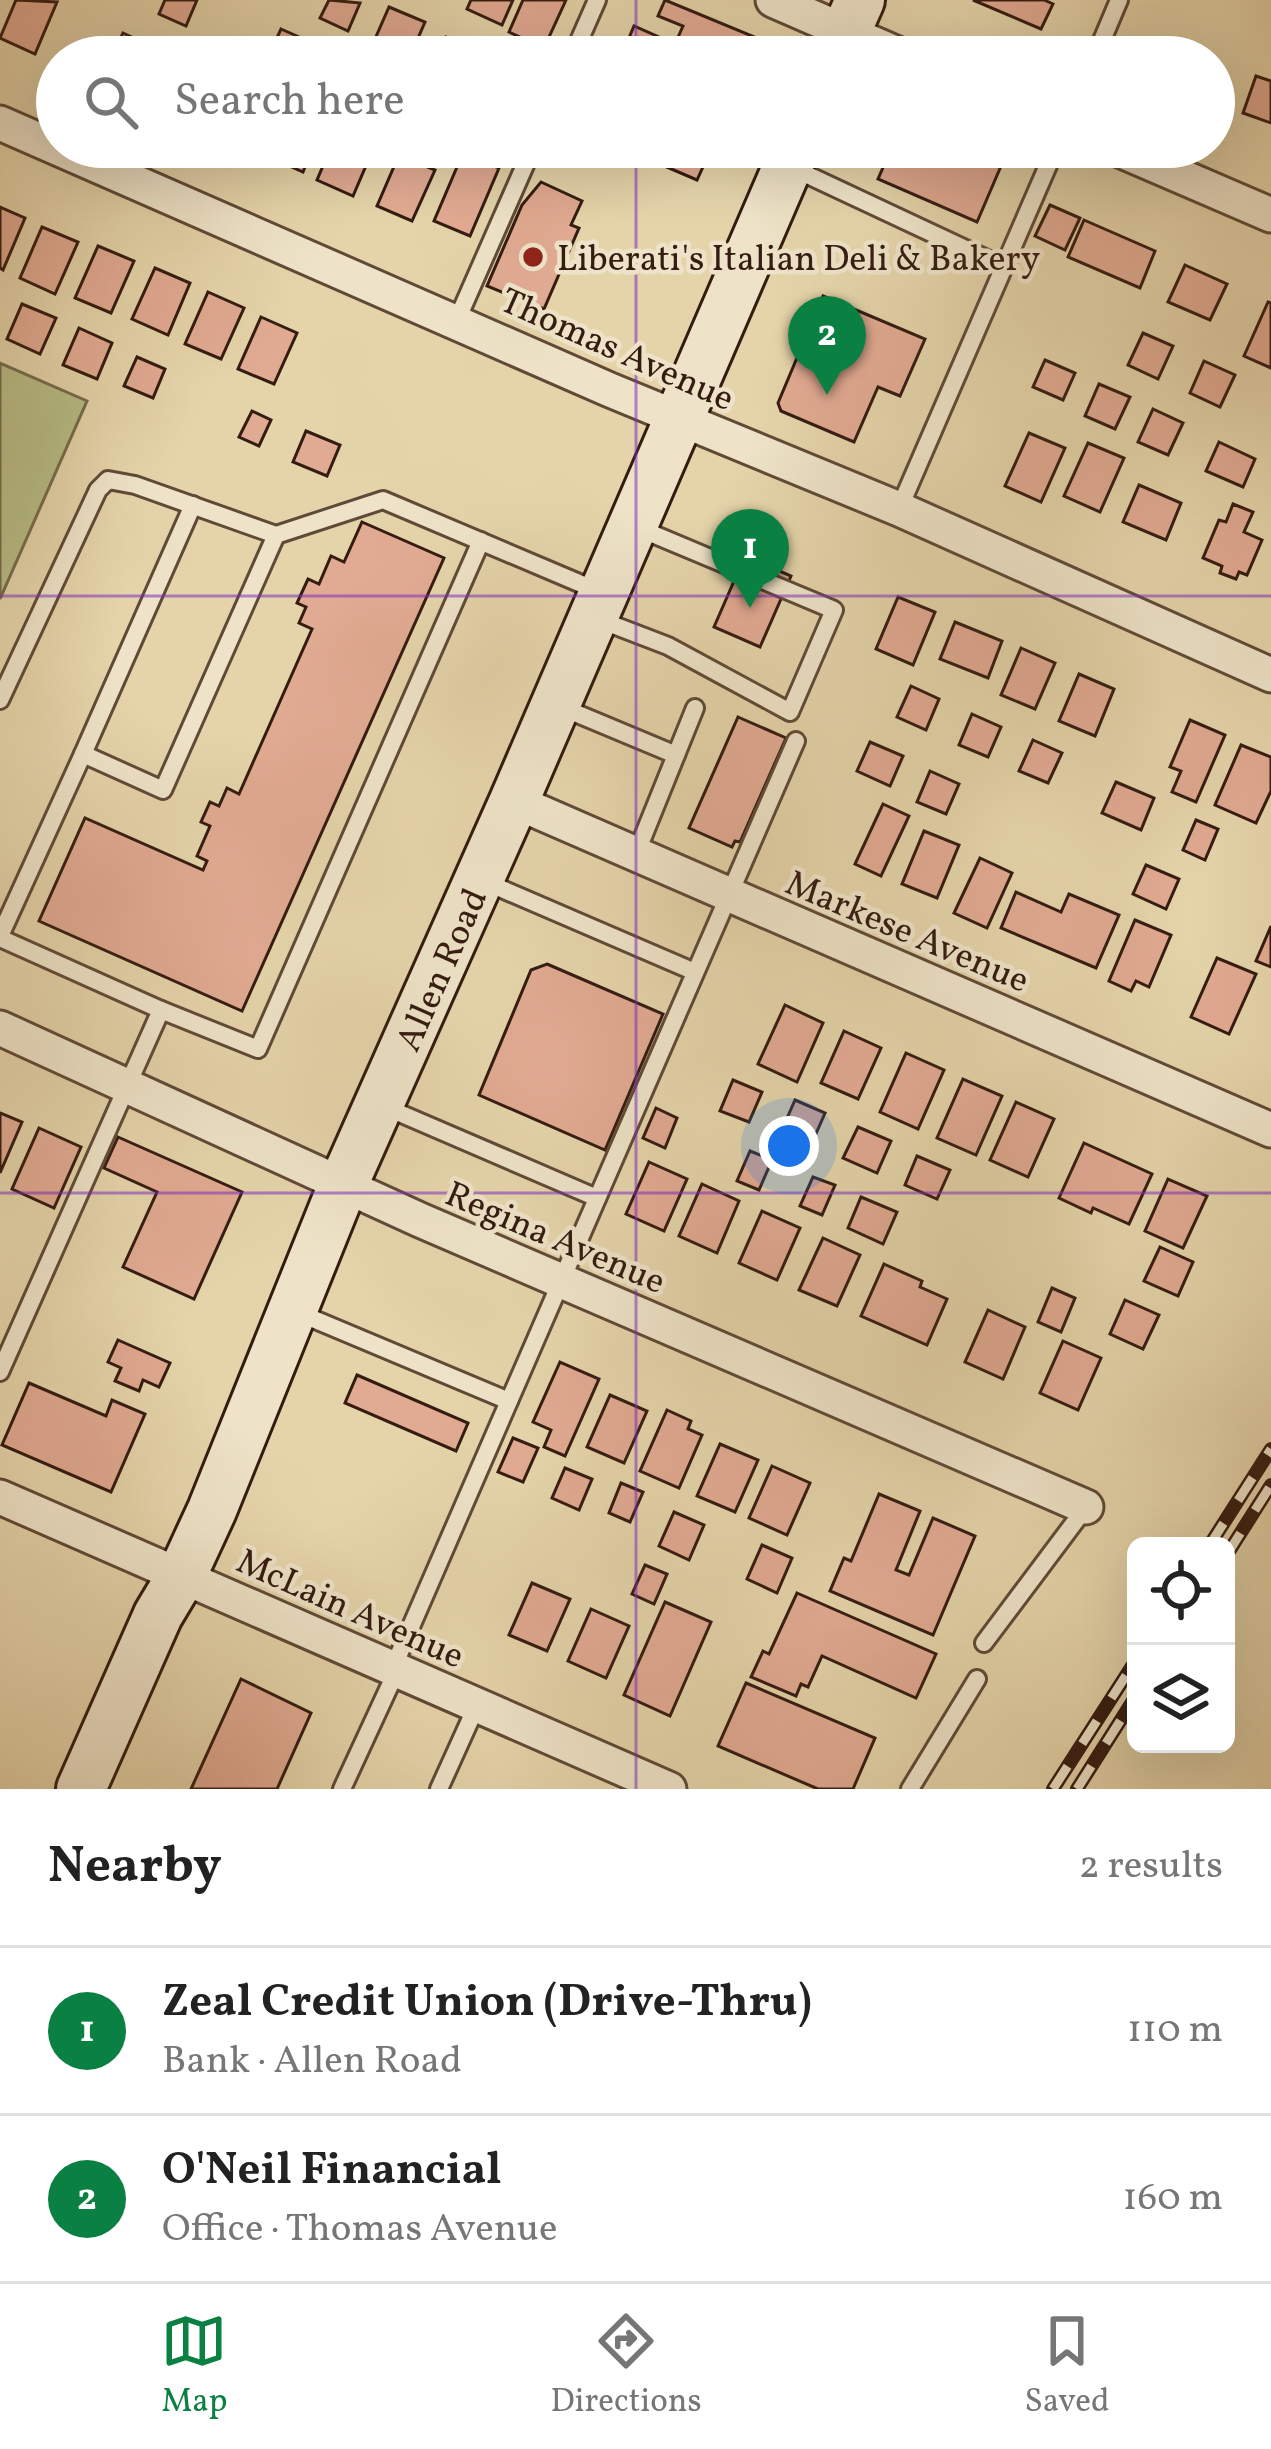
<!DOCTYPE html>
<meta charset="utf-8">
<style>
:root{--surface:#fff;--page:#f6f6f6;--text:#222;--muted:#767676;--line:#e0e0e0;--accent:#0b8043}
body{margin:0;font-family:Vollkorn,serif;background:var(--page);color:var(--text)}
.controls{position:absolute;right:36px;bottom:36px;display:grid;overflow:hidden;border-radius:18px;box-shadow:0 12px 48px #0002}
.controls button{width:108px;height:108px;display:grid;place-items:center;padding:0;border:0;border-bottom:3px solid var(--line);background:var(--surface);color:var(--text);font:60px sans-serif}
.you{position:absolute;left:789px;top:1146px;width:42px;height:42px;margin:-30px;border:9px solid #fff;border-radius:50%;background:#1a73e8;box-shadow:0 0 0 18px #1a73e833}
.badge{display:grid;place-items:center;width:78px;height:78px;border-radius:50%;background:var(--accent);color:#fff;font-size:39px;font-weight:700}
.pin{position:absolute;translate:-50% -99px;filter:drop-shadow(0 3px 6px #0008)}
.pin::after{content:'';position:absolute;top:63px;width:42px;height:36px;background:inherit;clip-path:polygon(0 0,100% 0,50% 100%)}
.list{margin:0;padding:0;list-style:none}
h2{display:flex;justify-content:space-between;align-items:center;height:156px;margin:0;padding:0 48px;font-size:51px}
h2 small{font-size:39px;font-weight:400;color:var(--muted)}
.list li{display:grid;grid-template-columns:78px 1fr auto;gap:36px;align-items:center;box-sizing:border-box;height:168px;padding:0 48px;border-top:3px solid var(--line)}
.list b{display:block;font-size:45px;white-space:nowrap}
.list p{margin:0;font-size:39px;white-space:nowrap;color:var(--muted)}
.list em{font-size:39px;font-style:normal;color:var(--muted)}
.icon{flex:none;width:66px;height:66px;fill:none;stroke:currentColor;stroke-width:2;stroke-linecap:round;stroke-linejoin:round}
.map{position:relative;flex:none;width:1271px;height:1789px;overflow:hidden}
.search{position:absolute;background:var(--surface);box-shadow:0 12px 48px #0002;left:36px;right:36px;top:36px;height:132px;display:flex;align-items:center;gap:30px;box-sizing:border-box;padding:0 42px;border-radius:66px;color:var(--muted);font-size:45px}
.sheet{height:492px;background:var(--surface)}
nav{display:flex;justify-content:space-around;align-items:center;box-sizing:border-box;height:168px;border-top:3px solid var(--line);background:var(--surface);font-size:33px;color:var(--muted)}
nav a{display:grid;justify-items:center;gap:6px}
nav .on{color:var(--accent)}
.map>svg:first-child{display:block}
.green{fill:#b7bc86;stroke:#766c4c;stroke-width:3}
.building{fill:#e1aa92;stroke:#341c11;stroke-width:3}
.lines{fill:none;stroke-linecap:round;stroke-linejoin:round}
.service-casing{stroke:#604a37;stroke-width:22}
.minor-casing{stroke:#604a37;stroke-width:39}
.secondary-casing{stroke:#341c11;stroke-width:54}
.service{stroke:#eee3c8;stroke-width:16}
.minor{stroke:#eee3c8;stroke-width:33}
.secondary{stroke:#eee3c8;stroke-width:48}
.rail-casing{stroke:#341c11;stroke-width:14}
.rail{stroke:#eee3c8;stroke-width:9;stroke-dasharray:27;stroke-linecap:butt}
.grid{fill:none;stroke:#7b2cbf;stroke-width:3;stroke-opacity:0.55}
.poi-dot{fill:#8f2418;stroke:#eee3c8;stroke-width:4.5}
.labels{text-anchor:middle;stroke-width:9;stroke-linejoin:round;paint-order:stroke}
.poi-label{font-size:36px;fill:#341c11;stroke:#eee3c8;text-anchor:start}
.street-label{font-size:36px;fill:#341c11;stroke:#eee3c8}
</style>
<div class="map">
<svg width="1271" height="1789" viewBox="0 0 1271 1789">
<rect width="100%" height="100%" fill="#e5d4aa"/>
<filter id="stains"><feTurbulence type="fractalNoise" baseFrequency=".00167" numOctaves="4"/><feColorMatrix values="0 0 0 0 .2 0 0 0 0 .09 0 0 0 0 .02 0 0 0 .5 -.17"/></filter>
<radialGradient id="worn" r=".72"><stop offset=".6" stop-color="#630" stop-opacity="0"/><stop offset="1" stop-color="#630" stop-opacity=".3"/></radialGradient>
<polygon class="green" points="0,363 87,401 0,599"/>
<g class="building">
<polygon points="16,0 57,2 35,54 0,38"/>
<polygon points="165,0 197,0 186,26 159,14"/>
<polygon points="329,0 360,3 348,31 320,18"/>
<polygon points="471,0 513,0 502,25 467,9"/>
<polygon points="523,0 566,0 544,48 509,32"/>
<polygon points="665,0 757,38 749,57 634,57 623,52 634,26 675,44 683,26 658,16"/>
<polygon points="973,0 1044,0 1053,4 1041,29"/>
<polygon points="389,7 425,22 411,54 375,39"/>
<polygon points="281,29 308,41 301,57 268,57"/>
<polygon points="123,33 158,49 155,57 112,57"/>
<polygon points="446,37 472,50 469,57 437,57"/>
<polygon points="1173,41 1210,57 1166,57"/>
<polygon points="1256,76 1271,81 1271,123 1243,113"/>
<polygon points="271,147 313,147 303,172 267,156"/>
<polygon points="331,147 374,147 353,196 317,180"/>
<polygon points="620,147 706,147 711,149 697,180"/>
<polygon points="892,147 995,147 1007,152 977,222 878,179"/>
<polygon points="463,153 499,168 470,236 434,221"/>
<polygon points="399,155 435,170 412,221 377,206"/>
<polygon points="541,182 582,201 571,225 579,228 544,309 487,286 522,205"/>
<polygon points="1050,205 1080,218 1065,250 1035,236"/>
<polygon points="0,207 25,218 3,270 0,268"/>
<polygon points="1084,220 1155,251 1140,288 1068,257"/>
<polygon points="42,227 78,242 55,294 20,278"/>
<polygon points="98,246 134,261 111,313 75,298"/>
<polygon points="1185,265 1227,284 1210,320 1168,302"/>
<polygon points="155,268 190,283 168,335 132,319"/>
<polygon points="208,292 244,308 221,359 185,344"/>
<polygon points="823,296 925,339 900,396 878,387 854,442 781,411 778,403"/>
<polygon points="1268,302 1271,303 1271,368 1244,356"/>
<polygon points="22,304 56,318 40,354 7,339"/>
<polygon points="261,317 297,333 274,384 238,369"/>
<polygon points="79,328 112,343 97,379 63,365"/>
<polygon points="1143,333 1173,346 1158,379 1128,365"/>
<polygon points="137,357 165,369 153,398 124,386"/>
<polygon points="1045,360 1075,373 1063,400 1033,387"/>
<polygon points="1204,361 1235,375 1220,407 1190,393"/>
<polygon points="1099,384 1130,397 1115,429 1085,416"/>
<polygon points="1153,409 1183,423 1168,455 1138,442"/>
<polygon points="252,411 271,420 259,446 239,437"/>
<polygon points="306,431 340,445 327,476 293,462"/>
<polygon points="1029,433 1065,448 1041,502 1005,486"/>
<polygon points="1219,442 1255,459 1243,487 1206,471"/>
<polygon points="1088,443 1124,458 1100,512 1064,496"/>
<polygon points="1139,485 1181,503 1166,540 1123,522"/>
<polygon points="1233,504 1253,512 1244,532 1262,540 1247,575 1239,572 1236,579 1220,573 1222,566 1203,558 1219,520 1226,522"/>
<polygon points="362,522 444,558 242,1011 39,921 85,818 203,870 207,861 197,856 210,826 201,822 210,802 219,806 227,788 239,794 312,629 299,623 306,607 297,603 308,579 319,584 331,556 344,562"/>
<polygon points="745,556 791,576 760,647 714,627"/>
<polygon points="898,597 935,612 913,665 876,649"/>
<polygon points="955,622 1002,641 988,678 940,659"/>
<polygon points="1021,648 1055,663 1035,709 1001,695"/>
<polygon points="1079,674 1114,689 1095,736 1059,721"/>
<polygon points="911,686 939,699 926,730 897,717"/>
<polygon points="972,714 1001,727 988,757 959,745"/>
<polygon points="738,717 786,738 740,842 735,841 732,847 689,828"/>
<polygon points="1190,720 1225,735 1196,802 1172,792 1181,771 1170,767"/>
<polygon points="1033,740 1062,753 1048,783 1019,771"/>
<polygon points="870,742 903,756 890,786 857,771"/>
<polygon points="1241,745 1271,757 1271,791 1256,823 1215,805"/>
<polygon points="930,771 959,784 946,814 917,802"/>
<polygon points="1116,782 1154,798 1141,830 1102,813"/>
<polygon points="883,804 909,816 881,876 855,864"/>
<polygon points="1196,820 1218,829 1205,860 1183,850"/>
<polygon points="924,831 959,845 937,898 902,884"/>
<polygon points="980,858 1012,873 987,928 954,913"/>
<polygon points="1146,865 1179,879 1166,909 1133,894"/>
<polygon points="1016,892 1061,912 1069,894 1119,915 1096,968 1001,928"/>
<polygon points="1135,920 1171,935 1149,987 1136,981 1131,991 1109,981"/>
<polygon points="1271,926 1271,967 1256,961"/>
<polygon points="1217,958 1256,974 1229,1034 1191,1017"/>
<polygon points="547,964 663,1014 605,1150 479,1095 531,970"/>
<polygon points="785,1005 823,1023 797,1082 758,1064"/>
<polygon points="844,1031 881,1048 858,1099 821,1083"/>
<polygon points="906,1053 944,1070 918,1129 880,1112"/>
<polygon points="963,1079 1002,1096 976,1155 937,1138"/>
<polygon points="733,1080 762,1092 749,1122 720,1111"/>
<polygon points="795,1100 825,1113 811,1145 781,1132"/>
<polygon points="1016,1102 1054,1119 1028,1177 990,1160"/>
<polygon points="656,1108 677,1118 665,1148 643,1138"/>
<polygon points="0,1113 22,1122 0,1173"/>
<polygon points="858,1127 891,1141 877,1173 843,1158"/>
<polygon points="39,1128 81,1147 54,1208 12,1189"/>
<polygon points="118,1137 242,1192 194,1299 123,1267 157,1192 104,1168"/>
<polygon points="1084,1143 1152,1174 1129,1224 1093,1208 1091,1213 1059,1198"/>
<polygon points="750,1151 772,1160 759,1190 737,1181"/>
<polygon points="917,1156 950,1170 937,1199 905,1185"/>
<polygon points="649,1162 687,1179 664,1231 626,1214"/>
<polygon points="813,1177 835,1185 822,1215 800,1206"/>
<polygon points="1168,1179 1207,1196 1183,1248 1145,1231"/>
<polygon points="702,1184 739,1201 717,1253 679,1236"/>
<polygon points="861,1197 897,1212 883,1244 848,1228"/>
<polygon points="762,1211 800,1228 777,1280 739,1263"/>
<polygon points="823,1238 860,1255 837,1306 799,1290"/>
<polygon points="1160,1247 1193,1262 1178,1296 1144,1281"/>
<polygon points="884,1264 922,1281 920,1287 947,1299 927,1345 861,1316"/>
<polygon points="1052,1288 1075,1298 1061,1332 1038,1322"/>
<polygon points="1125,1300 1159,1315 1143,1349 1110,1334"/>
<polygon points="988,1310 1025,1327 1003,1379 965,1362"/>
<polygon points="118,1340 170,1363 159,1387 143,1380 139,1391 115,1381 121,1368 108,1362"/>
<polygon points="1063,1341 1101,1358 1078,1410 1040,1393"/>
<polygon points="560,1362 599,1379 565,1456 544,1447 551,1430 533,1422"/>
<polygon points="357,1375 468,1423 456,1451 345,1403"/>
<polygon points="29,1383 106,1416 112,1400 145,1414 111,1492 2,1445"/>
<polygon points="610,1395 647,1411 624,1463 587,1447"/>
<polygon points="667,1410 691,1421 688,1429 702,1435 679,1488 640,1471"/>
<polygon points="513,1438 538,1448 523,1482 498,1472"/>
<polygon points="720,1444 758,1460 735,1512 697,1496"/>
<polygon points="772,1466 810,1483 787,1535 749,1518"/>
<polygon points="565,1468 592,1479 579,1510 552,1498"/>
<polygon points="621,1483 643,1492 630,1522 609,1513"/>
<polygon points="879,1494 920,1511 896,1570 909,1575 933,1518 975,1536 933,1635 830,1591 844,1558 851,1561"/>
<polygon points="674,1512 704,1525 689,1560 659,1546"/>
<polygon points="762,1545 792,1558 777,1593 747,1579"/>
<polygon points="645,1565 667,1574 654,1604 632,1594"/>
<polygon points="532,1583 570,1599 547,1651 509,1635"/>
<polygon points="797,1593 936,1654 916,1698 822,1656 808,1687 801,1684 796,1696 751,1677 763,1651 769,1654"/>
<polygon points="665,1602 711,1622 670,1716 624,1695"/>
<polygon points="591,1609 629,1626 606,1678 568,1661"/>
<polygon points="241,1679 311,1713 277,1789 191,1789"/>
<polygon points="746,1683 875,1738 853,1789 818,1789 718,1746"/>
</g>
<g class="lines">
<defs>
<g id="service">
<polyline points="572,57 597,0"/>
<polyline points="1095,57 1119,0"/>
<polyline points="748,147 1004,267"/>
<polyline points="457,320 533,147"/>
<polyline points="899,509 1056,147"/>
<polyline points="595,618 668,646 790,712 834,610 636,527"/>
<polyline points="0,700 98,490 108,480 135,485 276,535"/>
<polyline points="561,707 676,755"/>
<polyline points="83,754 193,505"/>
<polyline points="636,854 695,708"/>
<polyline points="481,880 695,972"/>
<polyline points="0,936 83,754 163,790 276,535 383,500 598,591"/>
<polyline points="0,938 161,1010 0,1372"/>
<polyline points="161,1010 258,1049 481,541"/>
<polyline points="383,1106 597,1198"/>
<polyline points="299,1313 509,1401"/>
<polyline points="984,1643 1086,1507"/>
<polyline points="393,1668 796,741"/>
<polyline points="342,1789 397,1670"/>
<polyline points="439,1789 477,1705"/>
<polyline points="910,1789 977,1679"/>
</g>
<g id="minor">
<polyline points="773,0 904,57"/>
<polyline points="0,123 610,390 899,509 1271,675"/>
<polyline points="1113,147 1271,215"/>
<polyline points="514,801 1271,1130"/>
<polyline points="0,1028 420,1220 1086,1507"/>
<polyline points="0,1497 669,1789"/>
</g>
<g id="secondary">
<polyline points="835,57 860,0"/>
<polyline points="81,1789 158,1615 182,1575 212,1510 343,1185 514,801 796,147"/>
</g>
</defs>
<use href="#service" class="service-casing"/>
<use href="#minor" class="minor-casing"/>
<use href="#secondary" class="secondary-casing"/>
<use href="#service" class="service"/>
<use href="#minor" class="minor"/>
<use href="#secondary" class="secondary"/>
<defs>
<g id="rail">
<polyline points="1209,1546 1271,1449"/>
<polyline points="1226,1556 1271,1485"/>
<polyline points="1053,1789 1136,1660"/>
<polyline points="1077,1789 1136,1696"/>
</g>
</defs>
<use href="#rail" class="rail-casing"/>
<use href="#rail" class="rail"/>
</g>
<path class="grid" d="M636,0V57M636,147V1789M0,596H1271M0,1193H1271"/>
<circle class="poi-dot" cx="533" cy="257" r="12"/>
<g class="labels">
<g class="poi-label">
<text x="557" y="270">Liberati's Italian Deli &amp; Bakery</text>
</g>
<g class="street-label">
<text transform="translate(618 348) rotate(24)" y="13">Thomas Avenue</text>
<text transform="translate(908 930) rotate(23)" y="13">Markese Avenue</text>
<text transform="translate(440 969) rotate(-66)" y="13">Allen Road</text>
<text transform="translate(556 1236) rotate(23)" y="13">Regina Avenue</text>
<text transform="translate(351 1607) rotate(24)" y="13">McLain Avenue</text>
</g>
</g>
<rect width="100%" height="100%" filter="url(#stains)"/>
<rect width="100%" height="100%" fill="url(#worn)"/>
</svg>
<div class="controls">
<button><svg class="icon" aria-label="locate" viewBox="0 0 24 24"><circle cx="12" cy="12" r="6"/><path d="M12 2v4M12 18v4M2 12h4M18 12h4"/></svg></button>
<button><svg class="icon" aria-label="layers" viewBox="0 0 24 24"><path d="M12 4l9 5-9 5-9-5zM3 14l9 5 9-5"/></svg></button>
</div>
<div class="you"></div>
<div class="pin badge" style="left:750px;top:608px">1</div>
<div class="pin badge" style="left:827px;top:395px">2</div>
<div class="search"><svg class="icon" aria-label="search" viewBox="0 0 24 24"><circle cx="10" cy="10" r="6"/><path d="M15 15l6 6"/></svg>Search here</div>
</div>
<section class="sheet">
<h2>Nearby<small>2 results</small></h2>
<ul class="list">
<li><span class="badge">1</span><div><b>Zeal Credit Union (Drive-Thru)</b><p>Bank · Allen Road</p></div><em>110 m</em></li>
<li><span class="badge">2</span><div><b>O'Neil Financial</b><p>Office · Thomas Avenue</p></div><em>160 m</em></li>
</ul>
</section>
<nav>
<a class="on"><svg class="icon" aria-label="map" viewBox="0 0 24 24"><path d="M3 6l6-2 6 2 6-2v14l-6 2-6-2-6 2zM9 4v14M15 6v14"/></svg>Map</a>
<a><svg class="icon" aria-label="directions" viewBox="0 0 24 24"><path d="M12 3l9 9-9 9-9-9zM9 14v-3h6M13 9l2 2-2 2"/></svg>Directions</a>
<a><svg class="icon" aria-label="saved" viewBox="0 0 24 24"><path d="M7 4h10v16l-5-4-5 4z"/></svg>Saved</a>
</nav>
